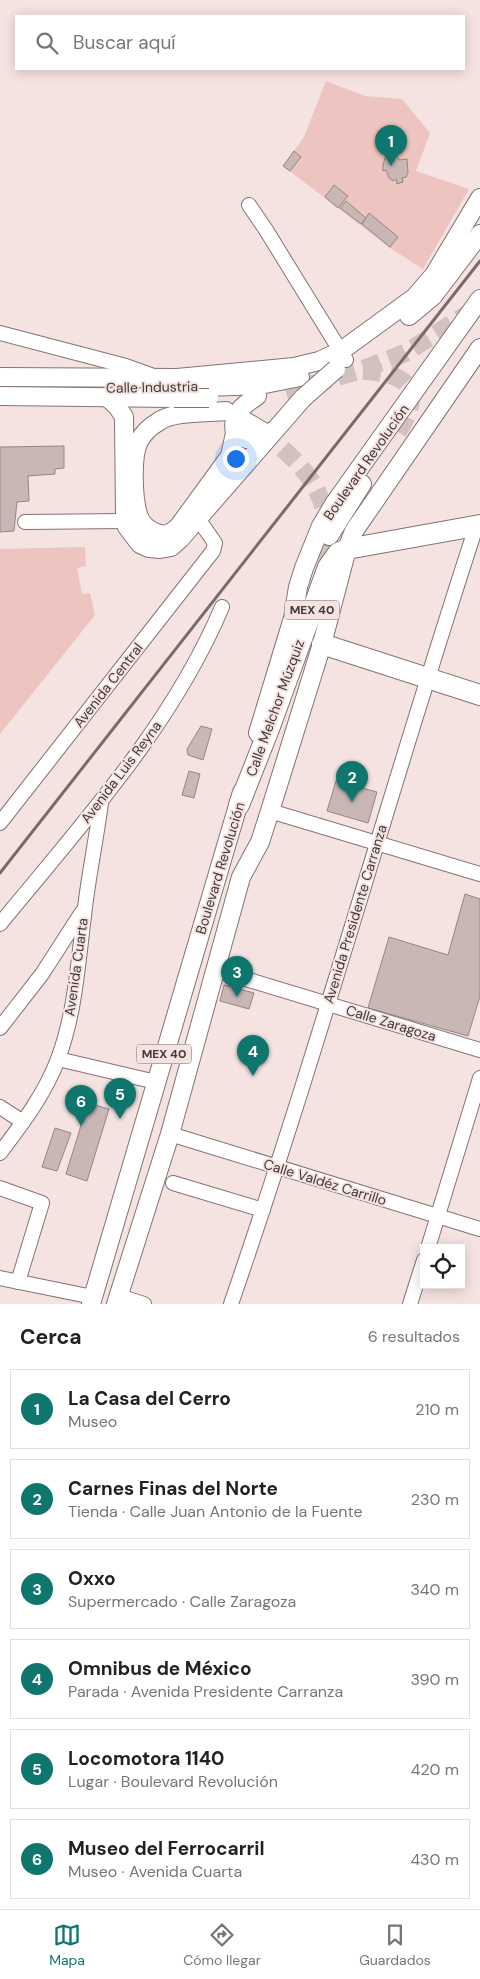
<!DOCTYPE html>
<html lang="es">
<meta charset="utf-8">
<style>
:root{--surface:#fff;--page:#f6f6f6;--text:#222;--muted:#767676;--line:#e0e0e0;--accent:#0f766e}
body{margin:0;font-family:"DM Sans",sans-serif;background:var(--page);color:var(--text)}
.controls{position:absolute;right:15px;bottom:15px;display:grid;overflow:hidden;border-radius:0px;box-shadow:0 2px 12px #0003}
.controls button{width:45px;height:45px;display:grid;place-items:center;padding:0;border:0;border-bottom:1px solid var(--line);background:var(--surface);color:var(--text);font:25px sans-serif}
.you{position:absolute;left:235px;top:458px;width:18px;height:18px;margin:-12px;border:4px solid #fff;border-radius:50%;background:#1a73e8;box-shadow:0 0 0 8px #1a73e833}
.badge{display:grid;place-items:center;width:32px;height:32px;border-radius:50%;background:var(--accent);color:#fff;font-size:16px;font-weight:700}
.pin{position:absolute;translate:-50% -41px;filter:drop-shadow(0 1px 2px #0008)}
.pin::after{content:'';position:absolute;top:26px;width:18px;height:15px;background:inherit;clip-path:polygon(0 0,100% 0,50% 100%)}
.list{margin:0;padding:0;list-style:none}
h2{display:flex;justify-content:space-between;align-items:center;height:65px;margin:0;padding:0 20px;font-size:21px}
h2 small{font-size:16px;font-weight:400;color:var(--muted)}
.list li{display:grid;grid-template-columns:32px 1fr auto;gap:15px;align-items:center;box-sizing:border-box;height:80px;margin:0 10px 10px;padding:0 10px;border:1px solid var(--line);border-radius:0px}
.list b{display:block;font-size:19px;white-space:nowrap}
.list p{margin:0;font-size:16px;white-space:nowrap;color:var(--muted)}
.list em{font-size:16px;font-style:normal;color:var(--muted)}
.icon{flex:none;width:28px;height:28px;fill:none;stroke:currentColor;stroke-width:2;stroke-linecap:round;stroke-linejoin:round}
.map{position:relative;flex:none;width:480px;height:1304px;overflow:hidden}
.search{position:absolute;background:var(--surface);box-shadow:0 2px 12px #0003;left:15px;right:15px;top:15px;height:55px;display:flex;align-items:center;gap:12px;box-sizing:border-box;padding:0 18px;border-radius:0px;color:var(--muted);font-size:19px}
.sheet{height:605px;background:var(--surface)}
nav{display:flex;justify-content:space-around;align-items:center;box-sizing:border-box;height:70px;border-top:1px solid var(--line);background:var(--surface);font-size:14px;color:var(--muted)}
nav a{display:grid;justify-items:center;gap:2px}
nav .on{color:var(--accent)}
.map>svg:first-child{display:block}
.green{fill:#edc4bf}
.building{fill:#c8b7b5;stroke:#958583}
.lines{fill:none;stroke-linecap:round;stroke-linejoin:round}
.major-tunnel{stroke:#d1c1bf;stroke-width:18;stroke-dasharray:18 9;stroke-linecap:butt}
.minor-casing{stroke:#837371;stroke-width:16}
.major-casing{stroke:#837371;stroke-width:20}
.highway-casing{stroke:#837371;stroke-width:22}
.minor{stroke:#fff;stroke-width:14}
.major{stroke:#fff;stroke-width:18}
.highway{stroke:#fff;stroke-width:20}
.rail{stroke:#776c6b;stroke-width:3}
.major-bridge-casing{stroke:#837371;stroke-width:20;stroke-linecap:butt}
.major-bridge{stroke:#fff;stroke-width:18}
.labels{text-anchor:middle;stroke-width:4;stroke-linejoin:round;paint-order:stroke}
.shield{fill:#f5e3e1;stroke:#776d6b;stroke-width:1}
.shield-label{font-size:12px;font-weight:bold;fill:#413a39}
.street-label{font-size:14px;fill:#413a39;stroke:#f5e3e1}
</style>
<div class="map">
<svg width="480" height="1304" viewBox="0 0 480 1304">
<rect width="100%" height="100%" fill="#f5e3e1"/>
<g class="green">
<polygon points="326,81 365,96 402,99 430,133 416,171 469,189 423,269 390,248 283,166 304,137"/>
<polygon points="85,547 86,566 77,568 82,594 90,593 95,615 0,734 0,549"/>
</g>
<g class="building">
<polygon points="294,151 301,157 290,171 283,166"/>
<polygon points="397,155 399,160 407,159 408,173 406,177 402,178 403,182 397,184 396,179 393,181 389,178 386,170 383,171 383,165 385,158"/>
<polygon points="334,185 348,196 338,208 325,197"/>
<polygon points="346,201 366,218 361,224 340,208"/>
<polygon points="369,213 398,237 390,247 362,224"/>
<polygon points="64,446 64,468 55,469 55,474 28,476 29,501 17,502 14,531 0,532 0,447"/>
<polygon points="201,726 212,729 203,760 188,755 187,749"/>
<polygon points="189,771 200,774 194,798 182,795"/>
<polygon points="336,781 377,792 368,823 327,811"/>
<polygon points="465,894 480,899 480,996 468,1036 368,1008 389,937 448,955"/>
<polygon points="224,985 254,993 249,1009 220,1001"/>
<polygon points="88,1103 109,1109 87,1181 66,1174"/>
<polygon points="55,1128 71,1133 57,1171 42,1167"/>
</g>
<g class="lines">
<g class="major-tunnel">
<path d="M363,371C411,373 424,391 398,432"/>
<polyline points="286,392 358,371 405,353 472,311"/>
<path d="M262,431C300,462 331,491 327,544C327,554 324,565 324,575"/>
</g>
<defs>
<g id="minor">
<polyline points="249,205 266,230 346,360"/>
<polyline points="0,333 126,366 151,375"/>
<polyline points="25,522 125,521"/>
<polyline points="270,811 480,874"/>
<polyline points="0,823 213,551 215,543 192,510"/>
<path d="M0,924C81,825 172,726 222,607"/>
<polyline points="216,970 480,1050"/>
<polyline points="0,1028 42,974 82,912"/>
<polyline points="58,1059 156,1082"/>
<polyline points="0,1107 23,1122"/>
<polyline points="170,1134 480,1229"/>
<path d="M0,1153C22,1124 45,1094 58,1059C75,1014 78,963 84,916C88,878 96,841 101,803"/>
<polyline points="173,1183 263,1210"/>
<polyline points="0,1188 42,1203 18,1282"/>
<polyline points="428,1248 480,1078"/>
<polyline points="0,1278 93,1297"/>
<polyline points="119,1296 144,1304"/>
<path d="M231,1304C320,1046 392,783 477,524"/>
<polyline points="410,1304 424,1260"/>
</g>
<g id="major">
<polyline points="409,316 433,296 480,234"/>
<polyline points="0,377 177,378 294,367 319,361 341,351 415,297 434,275 480,198"/>
<polyline points="204,387 260,385 300,377"/>
<polyline points="0,396 174,398"/>
<path d="M257,396C243,405 231,414 235,433C247,443 257,440 271,432"/>
<polyline points="109,399 117,406 124,417 125,515 127,527 140,544 149,548 160,549 171,547 181,538 303,398"/>
<path d="M226,411C207,413 173,411 158,422C151,426 143,434 139,441C131,457 133,501 139,517C143,528 159,538 170,533C173,531 177,528 179,526L230,456L235,433"/>
<polyline points="245,421 262,431"/>
<polyline points="329,536 362,484"/>
<polyline points="258,733 293,618 298,587 304,568 321,526 334,504 480,299"/>
<polyline points="91,1304 242,792"/>
<polyline points="116,1304 170,1134 241,877 260,842 270,811 322,644 347,549 354,531 480,348"/>
</g>
<g id="highway">
<polyline points="322,644 480,695"/>
<polyline points="239,805 269,729 328,567 338,553 347,549 480,525"/>
</g>
</defs>
<use href="#minor" class="minor-casing"/>
<use href="#major" class="major-casing"/>
<use href="#highway" class="highway-casing"/>
<use href="#minor" class="minor"/>
<use href="#major" class="major"/>
<use href="#highway" class="highway"/>
<polyline class="rail" points="0,873 480,261"/>
<defs>
<g id="major-bridge">
<polyline points="174,398 209,398"/>
<polyline points="303,398 336,369"/>
</g>
</defs>
<use href="#major-bridge" class="major-bridge-casing"/>
<use href="#major-bridge" class="major-bridge"/>
</g>
<g class="labels">
<g class="shield">
<rect x="284.5" y="600.5" width="55" height="19" rx="4"/>
<rect x="136.5" y="1044.5" width="55" height="19" rx="4"/>
</g>
<g class="shield-label">
<text x="312" y="614">MEX 40</text>
<text x="164" y="1058">MEX 40</text>
</g>
<g class="street-label">
<text transform="translate(152 387) rotate(-1)" y="5">Calle Industria</text>
<text transform="translate(366 462) rotate(-55)" y="5">Boulevard Revolución</text>
<text transform="translate(108 685) rotate(-52)" y="5">Avenida Central</text>
<text transform="translate(275 708) rotate(-70)" y="5">Calle Melchor Múzquiz</text>
<text transform="translate(121 772) rotate(-53)" y="5">Avenida Luis Reyna</text>
<text transform="translate(220 868) rotate(-73)" y="5">Boulevard Revolución</text>
<text transform="translate(355 914) rotate(-73)" y="5">Avenida Presidente Carranza</text>
<text transform="translate(76 967) rotate(-82)" y="5">Avenida Cuarta</text>
<text transform="translate(391 1023) rotate(17)" y="5">Calle Zaragoza</text>
<text transform="translate(325 1182) rotate(17)" y="5">Calle Valdéz Carrillo</text>
</g>
</g>
</svg>
<div class="controls">
<button><svg class="icon" aria-label="locate" viewBox="0 0 24 24"><circle cx="12" cy="12" r="6"/><path d="M12 2v4M12 18v4M2 12h4M18 12h4"/></svg></button>
</div>
<div class="you"></div>
<div class="pin badge" style="left:391px;top:166px">1</div>
<div class="pin badge" style="left:352px;top:802px">2</div>
<div class="pin badge" style="left:237px;top:997px">3</div>
<div class="pin badge" style="left:253px;top:1076px">4</div>
<div class="pin badge" style="left:120px;top:1119px">5</div>
<div class="pin badge" style="left:81px;top:1126px">6</div>
<div class="search"><svg class="icon" aria-label="search" viewBox="0 0 24 24"><circle cx="10" cy="10" r="6"/><path d="M15 15l6 6"/></svg>Buscar aquí</div>
</div>
<section class="sheet">
<h2>Cerca<small>6 resultados</small></h2>
<ul class="list">
<li><span class="badge">1</span><div><b>La Casa del Cerro</b><p>Museo</p></div><em>210 m</em></li>
<li><span class="badge">2</span><div><b>Carnes Finas del Norte</b><p>Tienda · Calle Juan Antonio de la Fuente</p></div><em>230 m</em></li>
<li><span class="badge">3</span><div><b>Oxxo</b><p>Supermercado · Calle Zaragoza</p></div><em>340 m</em></li>
<li><span class="badge">4</span><div><b>Omnibus de México</b><p>Parada · Avenida Presidente Carranza</p></div><em>390 m</em></li>
<li><span class="badge">5</span><div><b>Locomotora 1140</b><p>Lugar · Boulevard Revolución</p></div><em>420 m</em></li>
<li><span class="badge">6</span><div><b>Museo del Ferrocarril</b><p>Museo · Avenida Cuarta</p></div><em>430 m</em></li>
</ul>
</section>
<nav>
<a class="on"><svg class="icon" aria-label="map" viewBox="0 0 24 24"><path d="M3 6l6-2 6 2 6-2v14l-6 2-6-2-6 2zM9 4v14M15 6v14"/></svg>Mapa</a>
<a><svg class="icon" aria-label="directions" viewBox="0 0 24 24"><path d="M12 3l9 9-9 9-9-9zM9 14v-3h6M13 9l2 2-2 2"/></svg>Cómo llegar</a>
<a><svg class="icon" aria-label="saved" viewBox="0 0 24 24"><path d="M7 4h10v16l-5-4-5 4z"/></svg>Guardados</a>
</nav>
